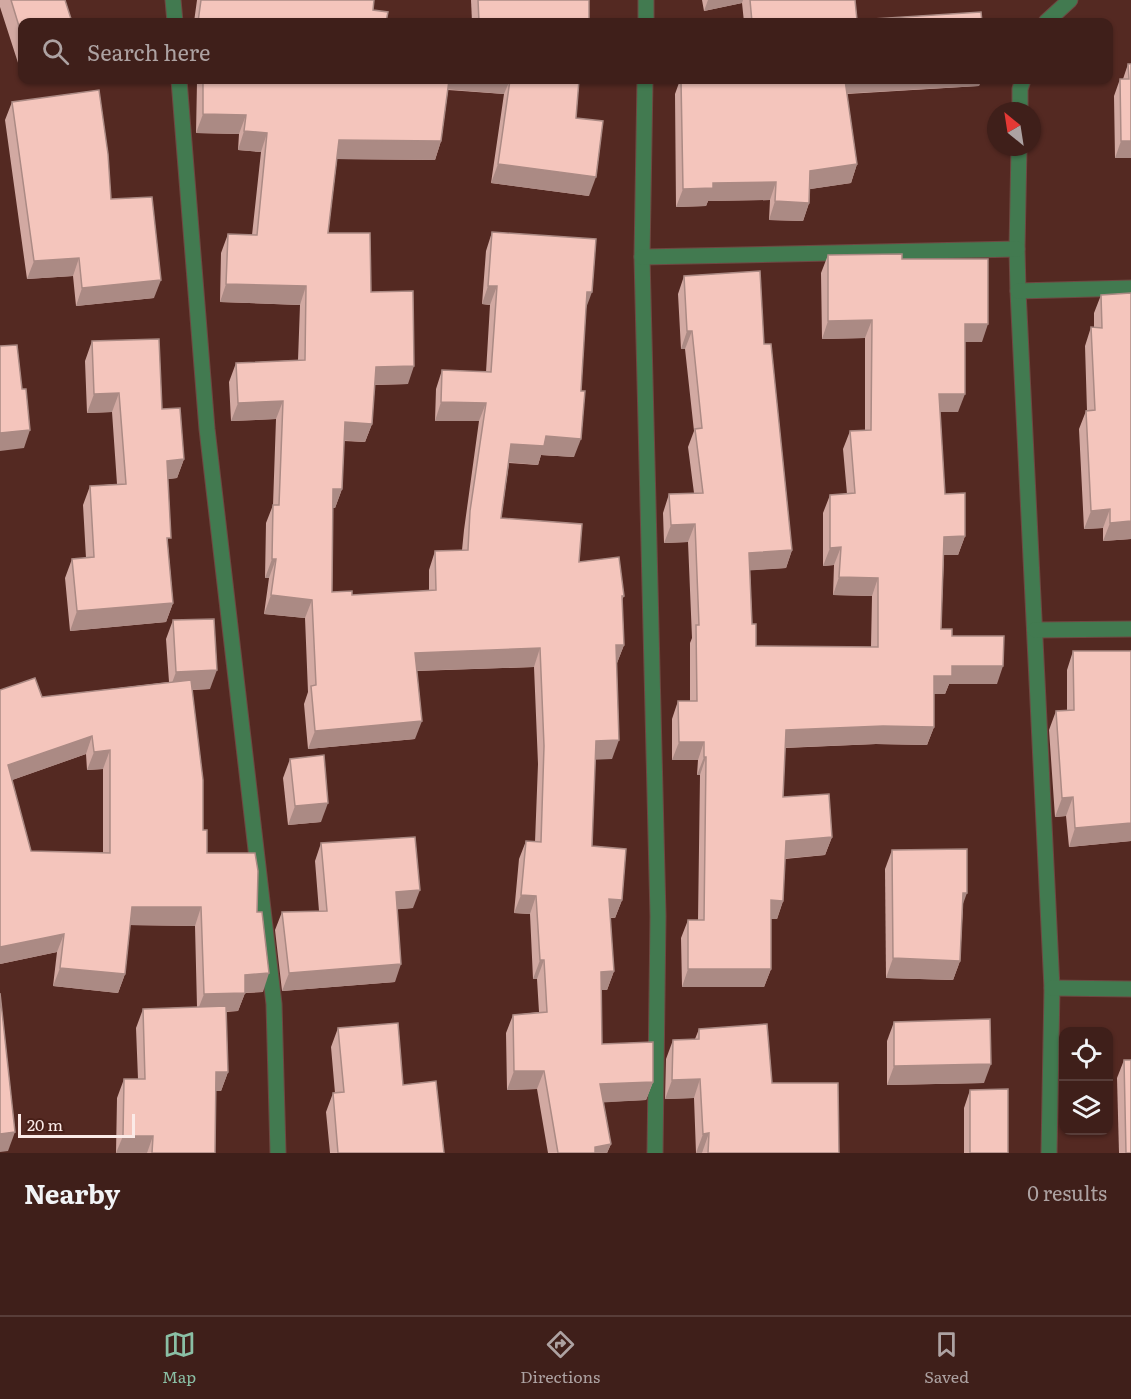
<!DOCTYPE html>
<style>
:root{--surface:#3f1f1a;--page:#4a2c27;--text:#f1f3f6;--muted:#ada2a2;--line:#583d39;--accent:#8abfa5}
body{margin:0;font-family:Literata,serif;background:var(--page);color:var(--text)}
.controls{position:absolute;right:18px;bottom:18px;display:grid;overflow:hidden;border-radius:12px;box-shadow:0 2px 4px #0004}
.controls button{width:54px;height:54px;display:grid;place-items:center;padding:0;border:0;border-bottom:2px solid var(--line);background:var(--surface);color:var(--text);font:30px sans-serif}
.compass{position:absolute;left:987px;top:102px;width:54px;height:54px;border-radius:50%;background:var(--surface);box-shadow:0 2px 4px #0004;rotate:330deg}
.scale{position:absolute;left:18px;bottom:15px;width:117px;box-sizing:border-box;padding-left:6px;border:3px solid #fbeae7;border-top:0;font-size:16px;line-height:21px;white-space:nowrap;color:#fbeae7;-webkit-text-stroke:4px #481f18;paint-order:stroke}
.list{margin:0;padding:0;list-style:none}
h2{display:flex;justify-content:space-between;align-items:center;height:78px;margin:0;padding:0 24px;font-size:26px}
h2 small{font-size:20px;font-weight:400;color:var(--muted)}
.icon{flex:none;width:33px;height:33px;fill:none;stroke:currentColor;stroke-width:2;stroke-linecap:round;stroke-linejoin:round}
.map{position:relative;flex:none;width:1131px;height:1153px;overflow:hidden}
.search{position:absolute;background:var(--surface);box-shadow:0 2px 4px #0004;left:18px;right:18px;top:18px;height:66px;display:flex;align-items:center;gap:15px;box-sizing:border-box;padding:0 21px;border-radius:12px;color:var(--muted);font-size:22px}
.sheet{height:162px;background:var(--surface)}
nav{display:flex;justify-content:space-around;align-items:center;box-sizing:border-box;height:84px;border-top:2px solid var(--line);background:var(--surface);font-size:16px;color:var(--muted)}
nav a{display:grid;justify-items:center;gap:3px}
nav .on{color:var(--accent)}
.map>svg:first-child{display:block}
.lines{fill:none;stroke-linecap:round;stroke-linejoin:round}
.street-casing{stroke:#6f4842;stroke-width:17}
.street{stroke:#427a50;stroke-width:15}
.wall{fill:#d2a9a2;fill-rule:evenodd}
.shaded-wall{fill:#ab8a84}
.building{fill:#f4c5bc;stroke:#ab8a84;stroke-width:1.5;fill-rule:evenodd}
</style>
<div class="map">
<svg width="1131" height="1153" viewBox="0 0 1131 1153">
<rect width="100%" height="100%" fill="#542922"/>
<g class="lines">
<defs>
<g id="street">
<polyline points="173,0 175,22"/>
<polyline points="646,22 646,0"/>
<polyline points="1046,22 1070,0"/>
<polyline points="179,80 207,429 274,1004 278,1153"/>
<polyline points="645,80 642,257 658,916 655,1153"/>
<polyline points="1020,111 1020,89 1023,80"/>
<polyline points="1019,147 1017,249 1018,291 1052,988 1049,1153"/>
<polyline points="642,257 1017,249"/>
<polyline points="1018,291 1131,288"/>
<polyline points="1035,630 1131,629"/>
<polyline points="1052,988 1131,989"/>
</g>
</defs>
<use href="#street" class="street-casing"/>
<use href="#street" class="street"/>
</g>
<g class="wall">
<polygon points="0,0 65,0 22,22 22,69 20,69 0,7"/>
<polygon points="197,0 374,0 373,10 386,22 194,22"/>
<polygon points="471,0 589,0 588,22 472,22"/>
<polygon points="702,0 855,0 857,20 982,22 744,22 742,3 704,11"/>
<polygon points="1128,64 1131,64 1131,158 1115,158 1114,96 1120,79 1123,79"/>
<polygon points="188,80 579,80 576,118 589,196 491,183 504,94 448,90 441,141 435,160 337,159 328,233 371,292 408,384 374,385 372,424 365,442 344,441 342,489 335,508 333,508 332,592 352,595 429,591 429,570 435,551 462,550 464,530 479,421 435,421 436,389 442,370 486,372 490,305 482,304 486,251 492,232 586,309 574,457 541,455 538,465 509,463 501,518 579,562 624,596 622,600 624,645 617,663 612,759 595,759 592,846 622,900 615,918 610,918 614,971 607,990 601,990 602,1044 653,1082 646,1100 603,1102 611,1144 607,1153 548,1153 537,1089 507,1090 506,1033 513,1015 539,1012 537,979 533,979 530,914 514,913 519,859 526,841 535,842 538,764 534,667 417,671 415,739 308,749 304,704 308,692 305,618 264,614 269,578 265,578 266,523 273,505 276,419 231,421 229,382 236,363 298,360 300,305 220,302 221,253 228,234 252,235 261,152 238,150 239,134 196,133 197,82 189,80"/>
<polygon points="680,80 981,80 979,86 847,94 857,164 851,183 810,189 809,203 803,221 769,220 770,200 708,201 706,206 676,207 675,94"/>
<polygon points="12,102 111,199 154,298 76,306 73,276 27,279 5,120"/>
<polygon points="828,255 902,259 982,342 965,342 958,412 940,412 945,494 965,536 958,555 944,555 941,629 952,636 997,684 949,684 945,694 934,694 934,727 927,745 876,744 785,748 783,797 832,837 825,855 785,859 783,901 777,919 771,919 771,969 764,987 682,987 681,938 688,920 698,920 700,775 697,775 698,760 672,760 672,719 678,701 690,701 690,643 692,638 688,542 664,543 663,513 669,494 694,493 688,447 694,431 685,349 681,349 678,294 684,276 764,344 792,550 786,568 750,570 752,624 756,646 871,647 872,596 833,595 834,565 823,566 823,513 830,495 847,494 843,449 850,431 865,430 865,338 822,339 821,273"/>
<polygon points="1131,293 1131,539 1103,541 1103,528 1084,529 1079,429 1086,411 1087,411 1085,346 1091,327 1094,327 1094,313 1101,295"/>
<polygon points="92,341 162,409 184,459 177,478 168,479 168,546 173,603 166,622 70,631 65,578 72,559 86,558 83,505 90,486 117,484 112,412 87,413 85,361"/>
<path d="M173,620L210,689L192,690L203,830L207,853L257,912L263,992L245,993L238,1011L226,1012L228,1072L221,1091H215V1153H116L117,1098L124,1079H138L136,1028L143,1009L197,1007L195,926L130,925L125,974L118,993L53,986L57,952L0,964V690L42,697L169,682L166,639ZM86,754L87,770L103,769V853L31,851L12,780Z"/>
<polygon points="1073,651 1131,841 1069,847 1066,816 1055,817 1049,730 1056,711 1067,710 1067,670"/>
<polygon points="290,759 321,822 288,825 283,778"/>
<polygon points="321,843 413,908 397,909 395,982 282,991 275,930 282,912 319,911 315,861"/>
<polygon points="892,850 963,905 960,961 953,980 886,978 885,869"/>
<polygon points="894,1022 984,1083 887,1085 887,1041"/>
<polygon points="338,1028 403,1085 444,1153 330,1153 326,1112 333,1093 335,1093 331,1047"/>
<polygon points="699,1029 772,1083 839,1153 696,1153 694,1098 665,1099 666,1059 673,1040 695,1039"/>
<polygon points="1124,1060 1131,1153 1119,1153 1117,1078"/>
<polygon points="970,1090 1008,1153 964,1153 964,1108"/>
</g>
<g class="shaded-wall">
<polygon points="708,0 743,0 742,3 704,11"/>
<polygon points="189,80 198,80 197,82"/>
<polygon points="447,80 510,80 504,94 444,89"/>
<polygon points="844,80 981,80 979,86 838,94"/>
<polygon points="203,114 246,115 239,134 196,133"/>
<polygon points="244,131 267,133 261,152 238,150"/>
<polygon points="339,140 441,141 435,160 332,159"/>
<polygon points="1121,141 1131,141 1131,158 1115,158"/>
<polygon points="498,164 596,177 589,196 491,183"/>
<polygon points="857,164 851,183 804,190 810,171"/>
<polygon points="776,182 770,200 708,201 706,206 676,207 683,189 713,183"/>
<polygon points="775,201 809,203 803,221 769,220"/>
<polygon points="79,258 73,276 27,279 34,261"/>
<polygon points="161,280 154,298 76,306 82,288"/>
<polygon points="226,284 306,286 300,305 220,302"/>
<polygon points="488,286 497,286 490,305 482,304"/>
<polygon points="587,292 592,292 585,311"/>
<polygon points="872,320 865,338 822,339 828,321"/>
<polygon points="965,324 988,324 982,342 958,342"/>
<polygon points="687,331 692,331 685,349 681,349"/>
<polygon points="414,366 408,384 369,385 376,367"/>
<polygon points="119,393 112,412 87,413 94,394"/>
<polygon points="939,394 965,394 958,412 933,412"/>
<polygon points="283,401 276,419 231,421 238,403"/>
<polygon points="441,402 486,403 479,421 435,421"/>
<polygon points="345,422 372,424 365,442 338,440"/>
<polygon points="30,430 24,448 0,451 0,433"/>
<polygon points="546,436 581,439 574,457 541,455 538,465 505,462 511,444"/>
<polygon points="184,459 177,478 160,480 167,461"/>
<polygon points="333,489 342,489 335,508 326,508"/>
<polygon points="1110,509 1103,528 1084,529 1091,511"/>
<polygon points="1131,521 1131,539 1103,541 1110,523"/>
<polygon points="695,524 688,542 664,543 671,525"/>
<polygon points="965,536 958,555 938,555 944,537"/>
<polygon points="841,547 834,565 823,566 830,548"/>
<polygon points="792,550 786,568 742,571 749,553"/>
<polygon points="272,559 276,559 269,578 265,578"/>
<polygon points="839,577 878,578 872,596 833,595"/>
<polygon points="271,595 312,600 305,618 264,614"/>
<polygon points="173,603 166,622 70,631 77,611"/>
<polygon points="616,645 624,645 617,663 609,664"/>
<polygon points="540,648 534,667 409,671 415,653"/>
<polygon points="952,666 1003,666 997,684 949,684 945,694 928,694 934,676"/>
<polygon points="217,670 210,689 169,691 176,672"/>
<polygon points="422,721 415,739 308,749 315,731"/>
<polygon points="883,726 934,727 927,745 876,744 779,748 786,730"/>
<polygon points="92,736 86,754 1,784 8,765"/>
<polygon points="619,740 612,759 589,760 596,741"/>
<polygon points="679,742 704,742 698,760 672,760"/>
<polygon points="110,750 103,769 87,770 94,752"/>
<polygon points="704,757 706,757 700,775 697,775"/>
<polygon points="1073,797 1066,816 1055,817 1062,798"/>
<polygon points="328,803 321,822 288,825 295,806"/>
<polygon points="1131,823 1131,841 1069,847 1075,828"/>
<polygon points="832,837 825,855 779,859 786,841"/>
<polygon points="420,890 413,908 390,910 396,892"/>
<polygon points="963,893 967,893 960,912"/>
<polygon points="521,895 536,896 530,914 514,913"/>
<polygon points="609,899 622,900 615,918 602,917"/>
<polygon points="771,900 783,901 777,919 765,919"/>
<polygon points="132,907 201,907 195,926 125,925"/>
<polygon points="64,934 57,952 0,964 0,947"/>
<polygon points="893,958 960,961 953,980 886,978"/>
<polygon points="540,960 544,960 537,979 533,979"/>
<polygon points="401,964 395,982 282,991 289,973"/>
<polygon points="60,968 125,974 118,993 53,986"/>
<polygon points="688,969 771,969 764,987 682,987"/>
<polygon points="614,971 607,990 594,990 601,972"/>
<polygon points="269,973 263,992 238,993 245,975"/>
<polygon points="245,993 238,1011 197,1012 204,994"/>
<polygon points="991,1064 984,1083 887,1085 894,1066"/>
<polygon points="514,1071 544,1071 537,1089 507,1090"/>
<polygon points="216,1072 228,1072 221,1091 209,1091"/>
<polygon points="700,1079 694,1098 665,1099 672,1080"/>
<polygon points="653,1082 646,1100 594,1103 600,1084"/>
<polygon points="15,1132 8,1151 0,1152 0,1134"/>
<polygon points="709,1133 702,1153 696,1153 703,1134"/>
<polygon points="123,1136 153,1136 147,1153 116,1153"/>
<polygon points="611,1144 607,1153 593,1153 595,1147"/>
</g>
<g class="building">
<polygon points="11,0 65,0 72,22 22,22 22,36"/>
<polygon points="201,0 374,0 373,10 388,12 386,22 198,22"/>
<polygon points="478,0 589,0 589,22 479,22"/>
<polygon points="750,0 855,0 857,20 981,12 982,22 752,22"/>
<polygon points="1128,64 1131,64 1131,141 1121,141 1120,79 1129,79"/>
<polygon points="203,80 449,80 441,141 339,140 328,233 370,233 371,292 413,291 414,366 376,367 372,424 345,422 342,489 333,489 332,592 352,591 352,595 436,590 435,551 468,550 470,511 486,403 441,402 442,370 491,372 497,286 488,286 492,232 596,239 592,292 587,292 581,391 585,391 581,439 546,436 544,446 511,444 501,518 582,524 579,562 619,557 624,596 622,596 624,645 616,645 619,740 596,741 592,846 626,849 622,900 609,899 614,971 601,972 602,1044 653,1042 653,1082 600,1084 611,1144 595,1147 595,1153 558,1153 544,1071 514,1071 513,1015 547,1012 544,960 540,960 536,896 521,895 526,841 541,842 544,746 540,648 415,653 422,721 315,731 311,686 316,685 312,600 271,595 276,559 272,559 273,505 279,505 283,401 238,403 236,363 305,360 306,286 226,284 228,234 257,235 267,133 244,131 246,115 203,114"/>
<polygon points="510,80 579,80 576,118 603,121 596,177 498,164"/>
<polygon points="681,80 845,80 857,164 810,171 809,203 775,201 776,182 713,183 713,188 683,189"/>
<polygon points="99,90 108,154 111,199 152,197 161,280 82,288 79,258 34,261 12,102"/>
<polygon points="902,254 902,259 988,259 988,324 965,324 965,394 939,394 945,494 965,493 965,536 944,537 941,629 952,629 952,636 1004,636 1003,666 952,666 952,676 934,676 934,727 883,726 786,730 783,797 829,794 832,837 786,841 783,901 771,900 771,969 688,969 688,920 704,920 706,757 704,757 704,742 679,742 678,701 697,701 696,625 699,625 695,524 671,525 669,494 703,493 695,429 702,428 692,331 687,331 684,276 760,271 764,344 771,344 792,550 749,553 752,624 756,624 756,646 878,647 878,578 839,577 841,547 830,548 830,495 855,493 850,431 871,430 872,320 828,321 828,255"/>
<polygon points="1131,293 1131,521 1110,523 1110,509 1091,511 1086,411 1095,410 1091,327 1102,328 1101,295"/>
<polygon points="159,339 162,409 180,408 184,459 167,461 171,538 167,538 173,603 77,611 72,559 94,557 90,486 126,484 119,393 94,394 92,341"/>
<polygon points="17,345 22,389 26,389 30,430 0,433 0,346"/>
<polygon points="214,619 217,670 176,672 173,620"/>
<polygon points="1073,651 1131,651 1131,823 1075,828 1073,797 1062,798 1056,711 1074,710"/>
<path d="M35,678L42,697L191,680L203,780V830H207V853H255L258,871L257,912H262L269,973L245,975V993L204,994L201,907H132L125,974L60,968L64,934L0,947V690ZM92,736L94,752L110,750V853L31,851L8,765Z"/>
<polygon points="324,755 328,803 295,806 290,759"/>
<polygon points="415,837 420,890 396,892 401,964 289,973 282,912 327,911 321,843"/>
<polygon points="967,849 967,893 963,893 960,961 893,958 892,850"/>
<polygon points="0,993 15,1132 0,1134"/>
<polygon points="226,1006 228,1072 216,1072 215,1153 152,1153 153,1136 123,1136 124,1079 145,1079 143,1009"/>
<polygon points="990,1019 991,1064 894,1066 894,1022"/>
<polygon points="398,1023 403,1085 436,1081 444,1153 338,1153 333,1093 344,1092 338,1028"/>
<polygon points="767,1024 772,1083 838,1083 839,1153 708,1153 709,1133 703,1134 700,1079 672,1080 673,1040 699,1039 699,1029"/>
<polygon points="1124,1060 1131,1060 1131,1153 1126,1153"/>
<polygon points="1008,1089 1008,1153 970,1153 970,1090"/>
</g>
</svg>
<div class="controls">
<button><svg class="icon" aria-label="locate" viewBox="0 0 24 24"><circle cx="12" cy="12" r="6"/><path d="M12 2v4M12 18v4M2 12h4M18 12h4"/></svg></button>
<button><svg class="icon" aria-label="layers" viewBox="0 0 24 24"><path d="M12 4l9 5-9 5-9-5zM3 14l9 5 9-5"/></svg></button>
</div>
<svg class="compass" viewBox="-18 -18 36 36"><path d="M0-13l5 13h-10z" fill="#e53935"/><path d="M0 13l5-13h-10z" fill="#ada2a2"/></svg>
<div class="scale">20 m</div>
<div class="search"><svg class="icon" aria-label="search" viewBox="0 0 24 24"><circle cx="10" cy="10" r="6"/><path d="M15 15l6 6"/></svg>Search here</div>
</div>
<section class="sheet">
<h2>Nearby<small>0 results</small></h2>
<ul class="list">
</ul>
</section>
<nav>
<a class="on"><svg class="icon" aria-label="map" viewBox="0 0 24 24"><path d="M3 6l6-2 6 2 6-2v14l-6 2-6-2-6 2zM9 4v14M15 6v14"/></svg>Map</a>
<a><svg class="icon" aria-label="directions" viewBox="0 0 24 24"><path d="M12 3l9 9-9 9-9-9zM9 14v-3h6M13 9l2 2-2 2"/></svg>Directions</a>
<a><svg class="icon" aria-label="saved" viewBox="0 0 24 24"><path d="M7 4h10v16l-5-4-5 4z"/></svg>Saved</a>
</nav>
